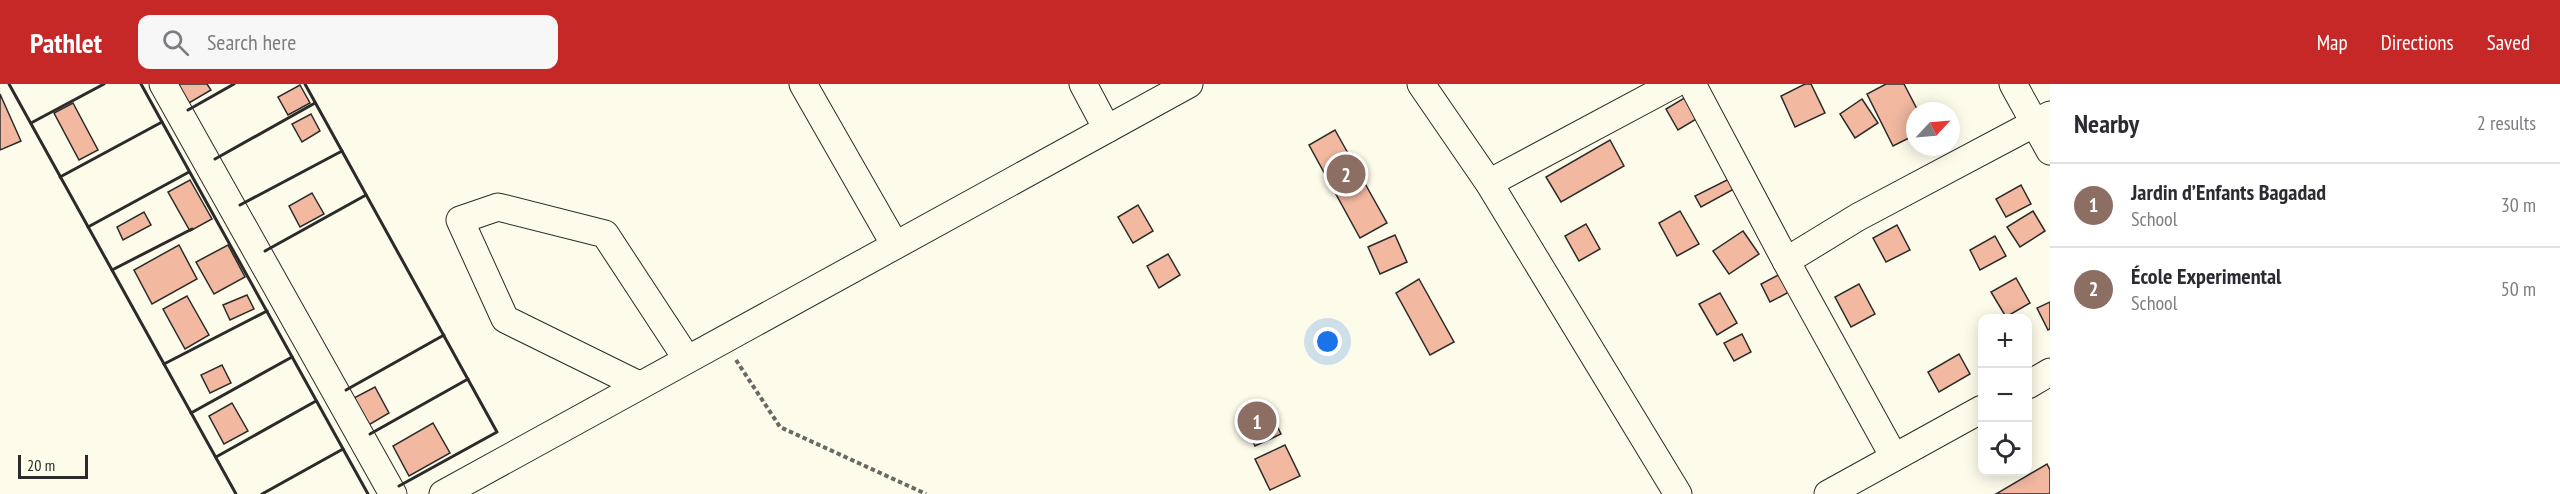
<!DOCTYPE html>
<meta charset="utf-8">
<style>
:root{--surface:#fff;--page:#f7f7f7;--text:#2b2b33;--muted:#7c7c81;--line:#e1e1e2;--accent:#c62828}
body{margin:0;font-family:"PT Sans Narrow",sans-serif;background:var(--page);color:var(--text)}
.controls{position:absolute;right:18px;bottom:18px;display:grid;overflow:hidden;border-radius:12px;box-shadow:0 3px 15px #0003}
.controls button{width:54px;height:54px;display:grid;place-items:center;padding:0;border:0;border-bottom:2px solid var(--line);background:var(--surface);color:var(--text);font:30px sans-serif}
.compass{position:absolute;left:1906px;top:18px;width:54px;height:54px;border-radius:50%;background:var(--surface);box-shadow:0 3px 15px #0003;rotate:64deg}
.scale{position:absolute;left:18px;bottom:15px;width:70px;box-sizing:border-box;padding-left:6px;border:3px solid #2b2b2b;border-top:0;font-size:16px;line-height:21px;white-space:nowrap;color:#2b2b2b;-webkit-text-stroke:4px #fdfbea;paint-order:stroke}
.you{position:absolute;left:1328px;top:258px;width:21px;height:21px;margin:-15px;border:4px solid #fff;border-radius:50%;background:#1a73e8;box-shadow:0 0 0 9px #1a73e833}
.badge{display:grid;place-items:center;width:39px;height:39px;border-radius:50%;background:var(--accent);color:#fff;font-size:20px;font-weight:700}
.pin{position:absolute;translate:-50% -50%;border:3px solid #fff;box-shadow:0 2px 6px #0006}
.list{margin:0;padding:0;list-style:none}
h2{display:flex;justify-content:space-between;align-items:center;height:78px;margin:0;padding:0 24px;font-size:26px}
h2 small{font-size:20px;font-weight:400;color:var(--muted)}
.list li{display:grid;grid-template-columns:39px 1fr auto;gap:18px;align-items:center;box-sizing:border-box;height:84px;padding:0 24px;border-top:2px solid var(--line)}
.list b{display:block;font-size:22px;white-space:nowrap}
.list p{margin:0;font-size:20px;white-space:nowrap;color:var(--muted)}
.list em{font-size:20px;font-style:normal;color:var(--muted)}
.icon{flex:none;width:33px;height:33px;fill:none;stroke:currentColor;stroke-width:2;stroke-linecap:round;stroke-linejoin:round}
.map{position:relative;flex:none;width:2050px;height:410px;overflow:hidden}
header{display:flex;align-items:center;gap:36px;box-sizing:border-box;height:84px;padding:0 30px;background:var(--accent);color:#fff}
header strong{font-size:28px}
nav{display:flex;gap:33px;margin-inline-start:auto;font-size:21px}
.search{width:420px;height:54px;background:var(--page);display:flex;align-items:center;gap:15px;box-sizing:border-box;padding:0 21px;border-radius:12px;color:var(--muted);font-size:22px}
main{display:flex}
aside{flex:1;background:var(--surface)}
.map>svg:first-child{display:block}
.building{fill:#f2b8a0;stroke:#2b2b2b;stroke-width:1.5}
.lines{fill:none;stroke-linecap:round;stroke-linejoin:round}
.minor-casing{stroke:#2b2b2b;stroke-width:29}
.path{stroke:#6a6964;stroke-width:4;stroke-dasharray:4.5 3;stroke-linecap:butt}
.minor{stroke:#fdfbea;stroke-width:27}
.wall{stroke:#2b2b2b;stroke-width:3}
</style>
<header>
<strong>Pathlet</strong>
<div class="search"><svg class="icon" aria-label="search" viewBox="0 0 24 24"><circle cx="10" cy="10" r="6"/><path d="M15 15l6 6"/></svg>Search here</div>
<nav><a>Map</a><a>Directions</a><a>Saved</a></nav>
</header>
<main>
<div class="map">
<svg width="2050" height="410" viewBox="0 0 2050 410">
<rect width="100%" height="100%" fill="#fdfbea"/>
<g class="building">
<polygon points="178,0 207,0 211,6 189,19"/>
<polygon points="1805,0 1811,0 1825,29 1795,43 1781,12"/>
<polygon points="1886,0 1904,0 1918,27 1915,27 1915,51 1893,62 1867,10"/>
<polygon points="300,1 310,19 288,31 278,13"/>
<polygon points="0,10 21,57 0,66"/>
<polygon points="1686,13 1698,34 1678,46 1666,25"/>
<polygon points="1862,15 1878,39 1855,54 1840,30"/>
<polygon points="73,19 98,66 79,76 54,29"/>
<polygon points="311,30 320,47 302,58 292,40"/>
<polygon points="1335,46 1387,139 1360,154 1309,61"/>
<polygon points="1610,56 1624,82 1561,118 1546,93"/>
<polygon points="1729,95 1734,105 1701,123 1695,112"/>
<polygon points="190,96 212,135 190,147 168,108"/>
<polygon points="2021,101 2031,120 2006,133 1996,115"/>
<polygon points="312,109 324,130 300,143 289,122"/>
<polygon points="1138,121 1153,147 1133,159 1118,133"/>
<polygon points="1680,127 1699,160 1677,172 1659,139"/>
<polygon points="2033,127 2045,147 2020,163 2007,143"/>
<polygon points="144,128 151,141 123,156 117,143"/>
<polygon points="1586,140 1600,165 1579,177 1565,152"/>
<polygon points="1897,141 1910,166 1886,178 1873,154"/>
<polygon points="1743,147 1759,170 1729,190 1713,167"/>
<polygon points="1395,151 1407,178 1380,190 1368,163"/>
<polygon points="1995,152 2006,172 1980,186 1970,166"/>
<polygon points="179,161 197,195 152,220 134,186"/>
<polygon points="228,161 245,193 214,210 196,178"/>
<polygon points="1168,170 1180,191 1159,204 1147,182"/>
<polygon points="1782,189 1791,207 1770,218 1761,200"/>
<polygon points="2016,194 2030,219 2006,233 1991,208"/>
<polygon points="1419,195 1454,258 1430,271 1396,209"/>
<polygon points="1859,200 1875,230 1851,243 1835,213"/>
<polygon points="1720,209 1737,239 1717,251 1699,220"/>
<polygon points="247,211 254,225 230,236 223,221"/>
<polygon points="187,212 209,251 185,265 163,225"/>
<polygon points="2050,218 2050,245 2048,246 2037,224"/>
<polygon points="1742,250 1751,268 1734,277 1724,259"/>
<polygon points="1959,270 1970,290 1939,308 1928,288"/>
<polygon points="222,281 231,299 210,309 201,291"/>
<polygon points="375,303 389,329 367,342 352,315"/>
<polygon points="1265,318 1281,350 1255,362 1240,330"/>
<polygon points="232,319 248,347 224,360 209,332"/>
<polygon points="433,339 450,369 409,392 393,362"/>
<polygon points="1285,361 1300,392 1270,406 1255,375"/>
<polygon points="2047,380 2050,386 2050,410 1996,410"/>
</g>
<g class="lines">
<defs>
<g id="minor">
<polyline points="163,0 393,410"/>
<polyline points="803,0 895,161"/>
<polyline points="1083,0 1107,45"/>
<polyline points="1421,0 1489,99 1678,410"/>
<polyline points="1692,0 1786,177 1858,133 2050,31"/>
<polyline points="2013,0 2050,67"/>
<polyline points="1489,99 1674,0"/>
<polyline points="1786,177 1894,373"/>
<polyline points="639,301 505,235 460,136 498,123 605,150 687,275"/>
<polyline points="2028,301 2050,288"/>
<polyline points="443,410 1189,0"/>
<polyline points="1828,410 1982,325"/>
</g>
</defs>
<use href="#minor" class="minor-casing"/>
<polyline class="path" points="736,276 780,343 926,410"/>
<use href="#minor" class="minor"/>
<g class="wall">
<polyline points="9,0 236,410"/>
<polyline points="141,0 368,410"/>
<polyline points="305,0 497,348 399,402"/>
<polyline points="188,26 234,0"/>
<polyline points="31,39 104,0"/>
<polyline points="215,75 315,19"/>
<polyline points="60,93 162,38"/>
<polyline points="240,121 342,67"/>
<polyline points="88,143 189,88"/>
<polyline points="265,167 366,111"/>
<polyline points="112,186 192,145"/>
<polyline points="164,280 267,227"/>
<polyline points="346,306 444,251"/>
<polyline points="191,329 292,273"/>
<polyline points="370,350 468,295"/>
<polyline points="216,373 316,317"/>
<polyline points="262,410 343,365"/>
</g>
</g>
</svg>
<div class="controls">
<button>+</button>
<button>−</button>
<button><svg class="icon" aria-label="locate" viewBox="0 0 24 24"><circle cx="12" cy="12" r="6"/><path d="M12 2v4M12 18v4M2 12h4M18 12h4"/></svg></button>
</div>
<svg class="compass" viewBox="-18 -18 36 36"><path d="M0-13l5 13h-10z" fill="#e53935"/><path d="M0 13l5-13h-10z" fill="#7c7c81"/></svg>
<div class="scale">20 m</div>
<div class="you"></div>
<div class="pin badge" style="left:1257px;top:337px;background:#8d6e63">1</div>
<div class="pin badge" style="left:1346px;top:90px;background:#8d6e63">2</div>
</div>
<aside>
<h2>Nearby<small>2 results</small></h2>
<ul class="list">
<li><span class="badge" style="background:#8d6e63">1</span><div><b>Jardin d’Enfants Bagadad</b><p>School</p></div><em>30 m</em></li>
<li><span class="badge" style="background:#8d6e63">2</span><div><b>École Experimental</b><p>School</p></div><em>50 m</em></li>
</ul>
</aside>
</main>
